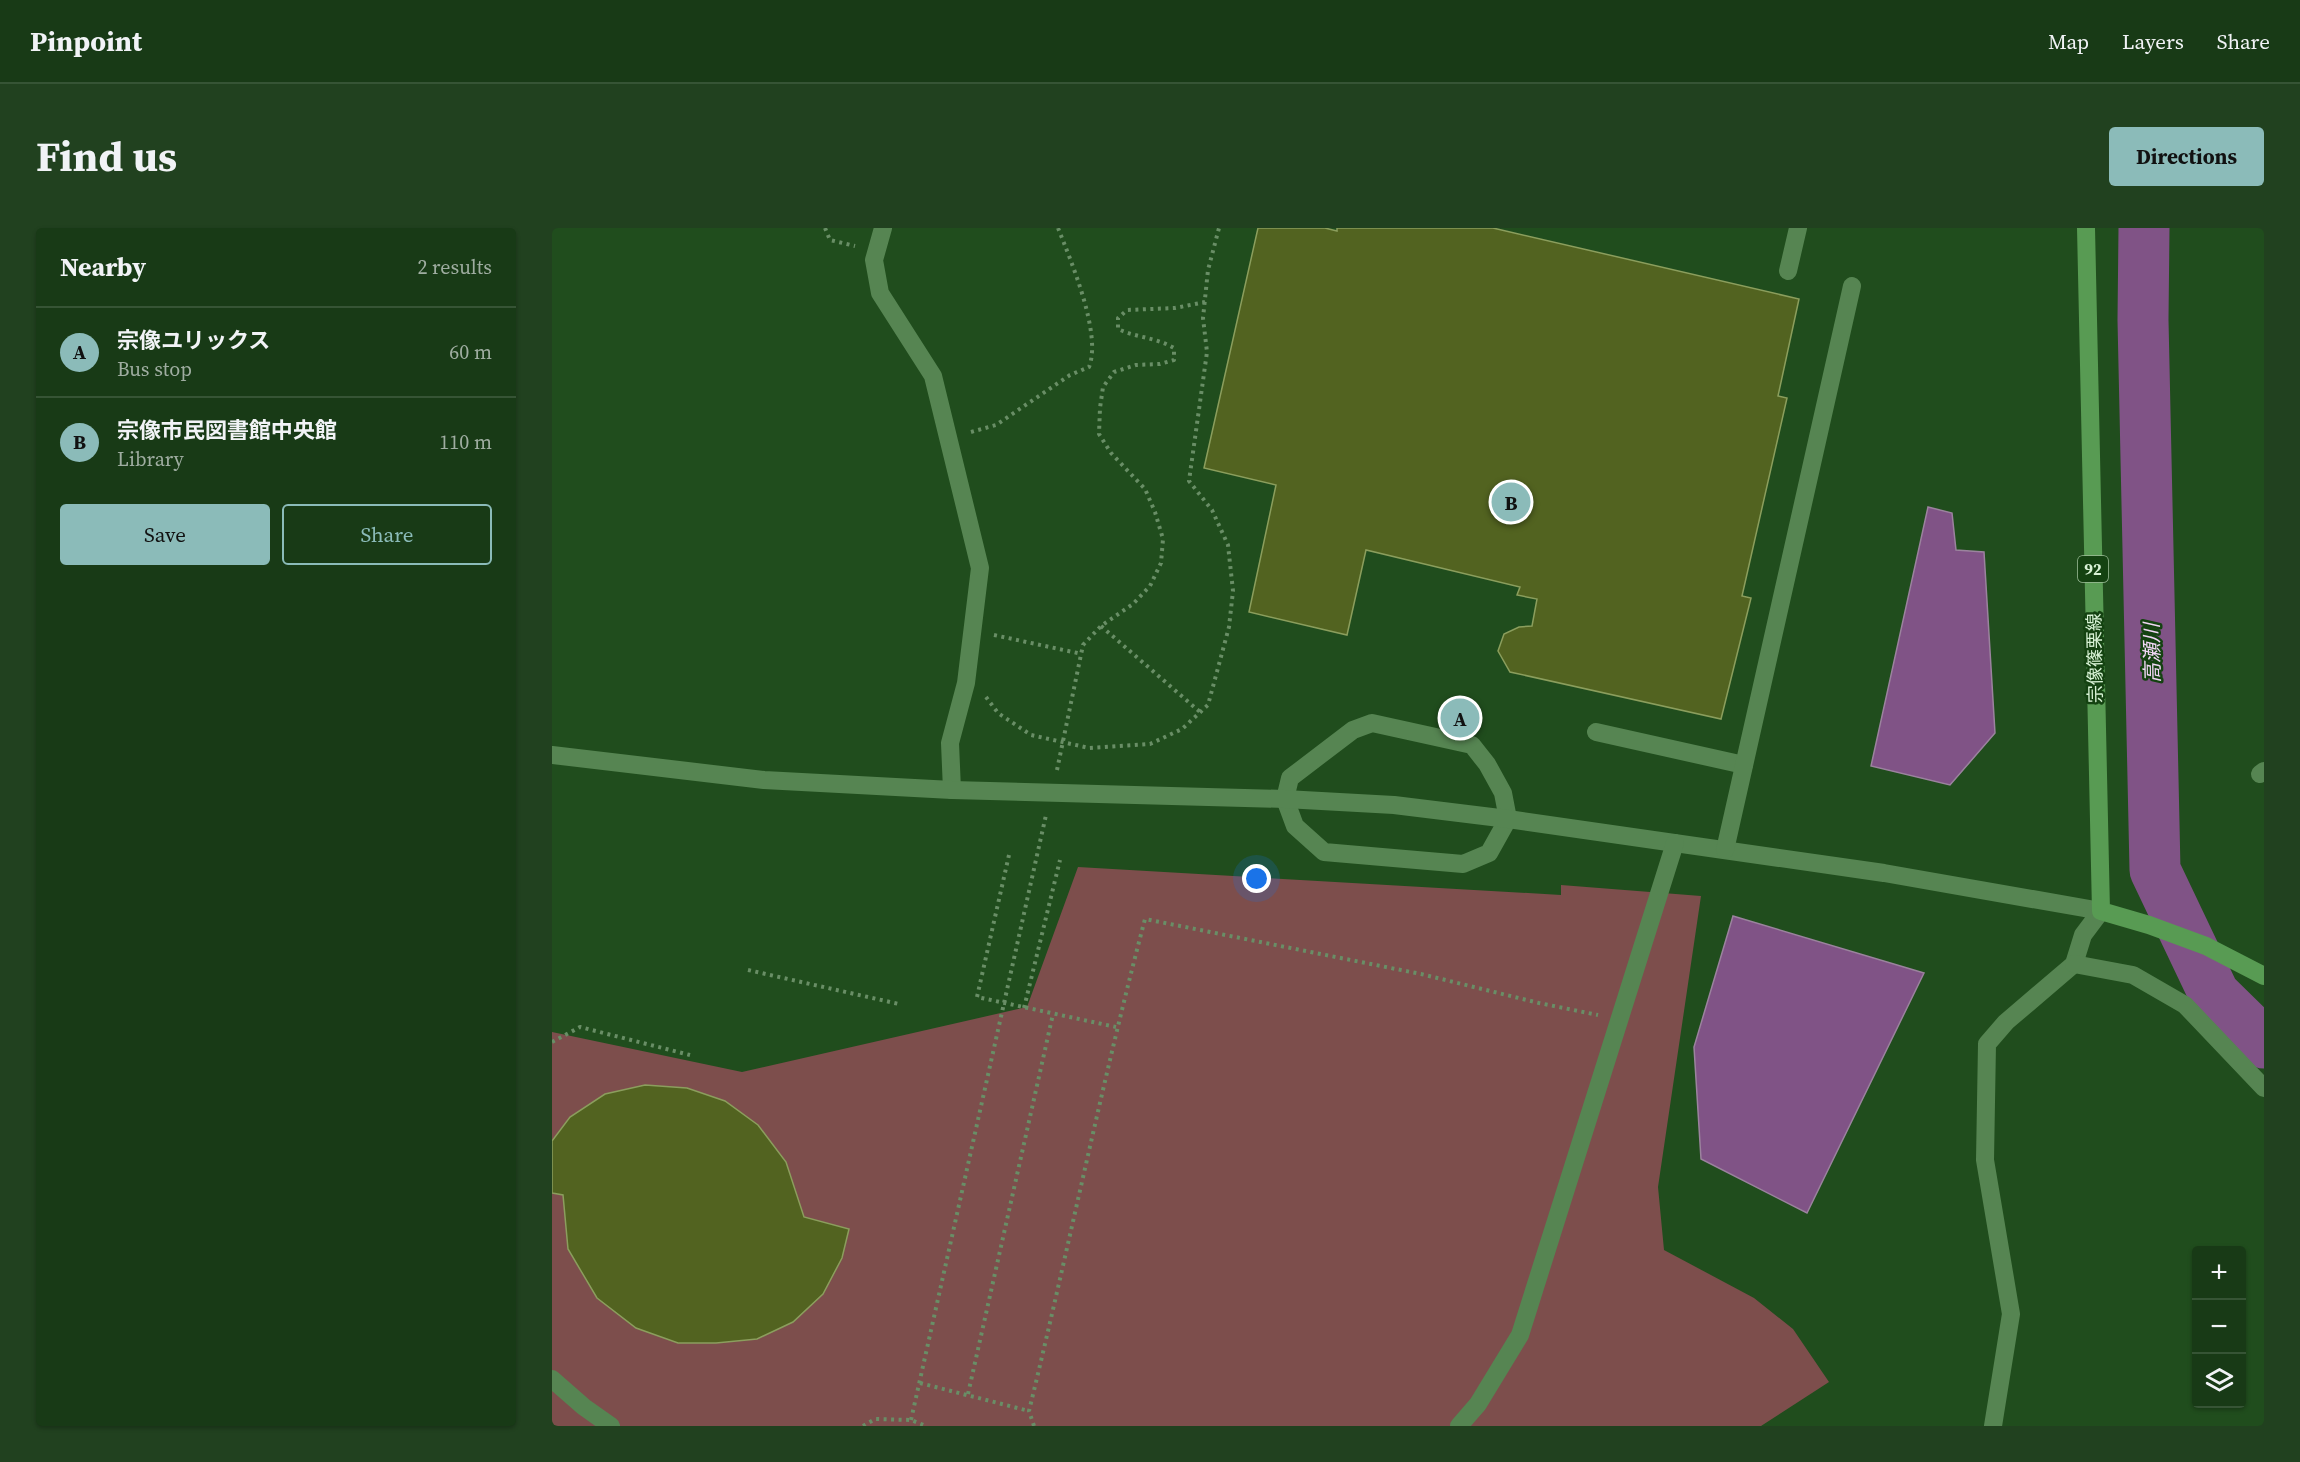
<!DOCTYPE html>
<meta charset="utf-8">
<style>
:root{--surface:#183a16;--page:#21411f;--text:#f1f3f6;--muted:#9fada1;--line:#365435;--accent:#8bbbb9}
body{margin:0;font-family:"Source Serif 4","Noto Sans JP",serif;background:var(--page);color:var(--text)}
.controls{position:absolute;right:18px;bottom:18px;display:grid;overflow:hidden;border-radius:6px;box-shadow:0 2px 4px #0004}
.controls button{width:54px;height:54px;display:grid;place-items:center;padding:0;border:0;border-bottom:2px solid var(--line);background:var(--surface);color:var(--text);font:30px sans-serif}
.you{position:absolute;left:705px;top:651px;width:21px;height:21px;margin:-15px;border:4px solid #fff;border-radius:50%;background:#1a73e8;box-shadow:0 0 0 9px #1a73e833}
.badge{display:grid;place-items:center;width:39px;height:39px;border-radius:50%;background:var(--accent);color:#111;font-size:20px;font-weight:700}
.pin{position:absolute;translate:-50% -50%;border:3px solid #fff;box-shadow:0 2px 6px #0006}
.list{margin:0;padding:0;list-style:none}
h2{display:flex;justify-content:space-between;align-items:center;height:78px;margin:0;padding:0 24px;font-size:26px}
h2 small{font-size:20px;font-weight:400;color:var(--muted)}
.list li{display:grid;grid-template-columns:39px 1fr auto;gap:18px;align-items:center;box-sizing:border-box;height:90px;padding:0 24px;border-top:2px solid var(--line)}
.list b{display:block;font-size:22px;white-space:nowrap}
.list p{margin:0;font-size:20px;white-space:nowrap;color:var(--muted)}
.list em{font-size:20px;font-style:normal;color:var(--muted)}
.actions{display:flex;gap:12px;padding:18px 24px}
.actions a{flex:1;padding:14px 0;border:2px solid var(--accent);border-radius:6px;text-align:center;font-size:21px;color:var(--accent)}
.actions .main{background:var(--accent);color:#111}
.icon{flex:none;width:33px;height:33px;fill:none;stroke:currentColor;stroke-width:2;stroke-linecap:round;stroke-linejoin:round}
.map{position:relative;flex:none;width:1712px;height:1198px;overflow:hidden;border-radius:6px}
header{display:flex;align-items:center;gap:36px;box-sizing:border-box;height:84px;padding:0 30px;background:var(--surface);border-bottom:2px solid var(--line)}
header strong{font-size:28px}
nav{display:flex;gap:33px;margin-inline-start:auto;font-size:21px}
.intro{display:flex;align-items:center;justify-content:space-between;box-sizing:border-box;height:144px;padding:0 36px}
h1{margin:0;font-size:42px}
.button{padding:15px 27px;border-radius:6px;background:var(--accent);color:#111;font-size:21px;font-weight:700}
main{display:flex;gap:36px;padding:0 36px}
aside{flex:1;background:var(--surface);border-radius:6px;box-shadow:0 2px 4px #0004}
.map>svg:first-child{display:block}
.green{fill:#7d4e4c}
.water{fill:#805386;stroke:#9b839e;stroke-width:1.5}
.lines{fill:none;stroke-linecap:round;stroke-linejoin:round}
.river{stroke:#805386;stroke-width:51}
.building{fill:#526320;stroke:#8b9e5d;stroke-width:1.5}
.path{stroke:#698e66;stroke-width:4;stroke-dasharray:3 4.5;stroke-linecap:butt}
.minor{stroke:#568552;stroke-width:18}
.major{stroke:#589b53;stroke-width:18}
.labels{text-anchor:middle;stroke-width:5;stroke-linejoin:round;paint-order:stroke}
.shield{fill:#144211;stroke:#9ebe9b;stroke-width:1.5}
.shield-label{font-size:16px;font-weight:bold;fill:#d9f3d6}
.street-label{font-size:18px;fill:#d9f3d6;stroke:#144211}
.water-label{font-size:20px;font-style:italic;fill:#f2d7f6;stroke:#144211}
</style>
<header>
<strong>Pinpoint</strong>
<nav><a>Map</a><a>Layers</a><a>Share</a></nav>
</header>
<div class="intro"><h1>Find us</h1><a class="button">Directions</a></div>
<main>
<aside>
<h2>Nearby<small>2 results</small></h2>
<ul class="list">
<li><span class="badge">A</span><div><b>宗像ユリックス</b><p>Bus stop</p></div><em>60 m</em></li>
<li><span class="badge">B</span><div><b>宗像市民図書館中央館</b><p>Library</p></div><em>110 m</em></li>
</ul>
<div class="actions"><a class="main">Save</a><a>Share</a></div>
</aside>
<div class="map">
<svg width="1712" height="1198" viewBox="0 0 1712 1198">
<rect width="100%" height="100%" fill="#204d1d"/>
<polygon class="green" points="526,639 1009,667 1009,657 1149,668 1106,959 1112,1022 1202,1070 1241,1101 1277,1154 1209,1198 0,1198 0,804 190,844 475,779"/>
<g class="water">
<polygon points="1376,279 1400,285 1404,322 1432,324 1443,505 1398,557 1319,538"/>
<polygon points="1181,688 1372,745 1255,985 1149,931 1142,819"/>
</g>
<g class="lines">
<polyline class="river" points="1592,0 1591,92 1603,642 1662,766 1712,815"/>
</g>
<g class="building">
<polygon points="706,0 773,0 785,3 785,0 941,0 1247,71 1226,168 1235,170 1190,368 1199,370 1169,491 958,444 946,423 952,406 967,399 980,398 985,371 965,367 968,359 814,322 795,407 697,384 724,257 652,240"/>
<polygon points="93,857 135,860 173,873 206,897 234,934 252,989 297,1001 290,1030 271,1066 241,1094 205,1111 164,1115 126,1115 84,1100 45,1070 16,1021 11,967 0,965 0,913 18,889 53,866"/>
</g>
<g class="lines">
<g class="path">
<polyline points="273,0 278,12 303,18"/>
<path d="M419,204L444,197L518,147L537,139C550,106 519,33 506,0"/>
<polyline points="549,398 648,484"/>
<polyline points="442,407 530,426"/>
<polyline points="434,469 446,485 479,507 537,520 598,516 630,501 656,477 677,399 681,363 676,317 660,282 637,253 655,124 651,90 656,42 667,0"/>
<path d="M505,542L531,417L549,398L581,376L598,358L609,335L611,311L603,284L593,261L559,225L547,206L548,180L551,159L562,144L584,137L608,136L622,132V120C603,109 585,110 566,101V90L575,82L623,80L653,74"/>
<polyline points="457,627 425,769 564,799"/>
<polyline points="196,742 347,776"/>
<polyline points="472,780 508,632"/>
<polyline points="0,814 28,799 138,827"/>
<polyline points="368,1155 477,1183"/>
<polyline points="416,1166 501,786"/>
<polyline points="359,1192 494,587"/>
<polyline points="311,1198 323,1191 359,1192 374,1198"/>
<path d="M482,1198L477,1183C517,1019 550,854 593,691L869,746L987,775L1046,787"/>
</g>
<g class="minor">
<polyline points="331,0 322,32 328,65 381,148 428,340 414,455 398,515 400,562"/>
<polyline points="1236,43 1246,0"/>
<polygon points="820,495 920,517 935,536 951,565 956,591 937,625 911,636 772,624 743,598 733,571 738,550 801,502"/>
<polyline points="1044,504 1192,537"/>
<polyline points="0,527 212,552 400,562 733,571 842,577 956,591 1332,645 1549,683 1531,707 1522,736 1454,794 1435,816 1433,932 1459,1086 1441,1198"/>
<polyline points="1708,546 1712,543"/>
<polyline points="1173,622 1300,58"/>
<polyline points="1522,736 1581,747 1633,777 1712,860"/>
<polyline points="0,1151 32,1179 59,1198"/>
<polyline points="907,1198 926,1176 968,1107 1123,615"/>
</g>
<polyline class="major" points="1534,0 1549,683 1597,697 1654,718 1712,748"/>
</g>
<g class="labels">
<rect class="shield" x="1526" y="328" width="30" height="26" rx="4.5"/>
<g class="shield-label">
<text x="1541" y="347">92</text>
</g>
<g class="street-label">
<text transform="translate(1543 430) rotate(-91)" y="6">宗像篠栗線</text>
</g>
<g class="water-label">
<text transform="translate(1600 425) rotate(-91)" y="7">高瀬川</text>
</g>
</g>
</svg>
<div class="controls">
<button>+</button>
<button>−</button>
<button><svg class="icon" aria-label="layers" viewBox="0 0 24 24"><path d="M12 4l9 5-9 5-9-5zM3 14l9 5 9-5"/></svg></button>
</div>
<div class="you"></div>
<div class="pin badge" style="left:908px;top:490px">A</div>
<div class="pin badge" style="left:959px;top:274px">B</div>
</div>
</main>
